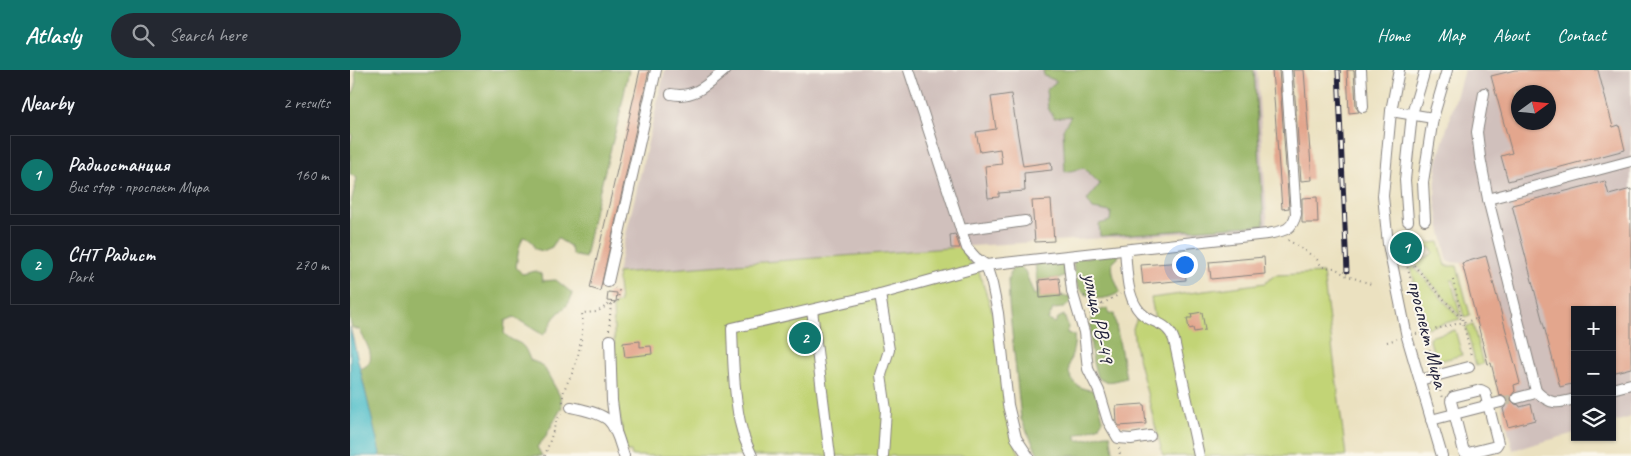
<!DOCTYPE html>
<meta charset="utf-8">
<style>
:root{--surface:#171b24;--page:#242831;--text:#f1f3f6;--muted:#9ea1a6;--line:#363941;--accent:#0f766e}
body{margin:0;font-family:Caveat,sans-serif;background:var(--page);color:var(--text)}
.controls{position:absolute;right:15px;bottom:15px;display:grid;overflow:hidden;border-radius:0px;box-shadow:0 1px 4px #0004}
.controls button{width:45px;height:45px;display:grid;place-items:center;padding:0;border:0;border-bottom:1px solid var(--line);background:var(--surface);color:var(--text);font:25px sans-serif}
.compass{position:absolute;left:1161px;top:15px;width:45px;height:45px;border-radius:50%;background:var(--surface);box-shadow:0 1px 4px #0004;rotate:75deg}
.you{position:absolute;left:834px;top:194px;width:18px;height:18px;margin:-12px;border:4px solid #fff;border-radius:50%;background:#1a73e8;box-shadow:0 0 0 8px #1a73e833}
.badge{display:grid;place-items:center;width:32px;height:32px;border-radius:50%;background:var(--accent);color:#fff;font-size:16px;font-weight:700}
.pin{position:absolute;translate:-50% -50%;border:2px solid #fff;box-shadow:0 1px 5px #0006}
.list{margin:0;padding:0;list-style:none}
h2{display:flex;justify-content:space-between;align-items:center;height:65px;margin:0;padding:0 20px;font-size:21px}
h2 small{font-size:16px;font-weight:400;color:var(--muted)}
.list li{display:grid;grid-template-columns:32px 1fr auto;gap:15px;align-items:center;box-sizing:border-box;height:80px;margin:0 10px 10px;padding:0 10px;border:1px solid var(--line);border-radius:0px}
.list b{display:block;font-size:19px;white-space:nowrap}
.list p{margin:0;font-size:16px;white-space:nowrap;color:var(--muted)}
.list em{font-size:16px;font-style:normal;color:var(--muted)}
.icon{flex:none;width:28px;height:28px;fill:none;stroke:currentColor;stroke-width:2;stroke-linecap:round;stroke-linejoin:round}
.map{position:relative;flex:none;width:1281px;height:386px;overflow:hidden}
header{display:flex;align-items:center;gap:30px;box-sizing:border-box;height:70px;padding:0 25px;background:var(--accent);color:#fff}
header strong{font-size:24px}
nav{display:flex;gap:28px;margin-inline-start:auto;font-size:18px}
.search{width:350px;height:45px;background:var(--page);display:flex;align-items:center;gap:12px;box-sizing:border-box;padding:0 18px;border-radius:28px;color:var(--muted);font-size:19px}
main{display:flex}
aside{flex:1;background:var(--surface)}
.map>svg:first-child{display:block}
.industrial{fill:#d0c0bc;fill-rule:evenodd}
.green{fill:#c2d476;stroke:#727b58}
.forest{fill:#99b667;stroke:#5e6c51}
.water{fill:#50bec9;stroke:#397082}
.building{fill:#e3a68d;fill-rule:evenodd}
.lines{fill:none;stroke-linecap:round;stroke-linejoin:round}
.minor-tunnel{stroke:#c3bba5;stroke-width:10;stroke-dasharray:10 5;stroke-linecap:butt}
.minor-casing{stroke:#86827e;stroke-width:12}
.path{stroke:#86827e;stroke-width:2;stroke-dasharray:1 4;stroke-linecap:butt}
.minor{stroke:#fff;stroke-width:10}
.rail-casing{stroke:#22223b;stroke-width:5}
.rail{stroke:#fbf7ec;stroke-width:3;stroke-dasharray:9;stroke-linecap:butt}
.labels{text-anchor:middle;stroke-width:4;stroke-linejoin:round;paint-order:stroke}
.street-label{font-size:21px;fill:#22223b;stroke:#fbf7ec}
</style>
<header>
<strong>Atlasly</strong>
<div class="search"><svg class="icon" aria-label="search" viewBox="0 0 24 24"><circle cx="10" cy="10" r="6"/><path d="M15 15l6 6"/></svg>Search here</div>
<nav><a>Home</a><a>Map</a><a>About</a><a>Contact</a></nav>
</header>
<main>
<aside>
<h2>Nearby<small>2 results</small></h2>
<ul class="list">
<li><span class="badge">1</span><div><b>Радиостанция</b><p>Bus stop · проспект Мира</p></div><em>160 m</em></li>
<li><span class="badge">2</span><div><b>СНТ Радист</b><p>Park</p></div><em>270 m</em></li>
</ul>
</aside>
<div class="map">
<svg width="1281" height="386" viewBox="0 0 1281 386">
<rect width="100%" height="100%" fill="#fbf7ec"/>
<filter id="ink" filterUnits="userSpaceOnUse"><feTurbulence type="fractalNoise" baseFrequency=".02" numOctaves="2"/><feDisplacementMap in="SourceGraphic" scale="10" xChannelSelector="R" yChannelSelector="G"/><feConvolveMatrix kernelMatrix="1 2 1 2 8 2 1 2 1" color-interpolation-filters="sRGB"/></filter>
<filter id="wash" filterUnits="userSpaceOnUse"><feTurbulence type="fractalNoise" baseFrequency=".0096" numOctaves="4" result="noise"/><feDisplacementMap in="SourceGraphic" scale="20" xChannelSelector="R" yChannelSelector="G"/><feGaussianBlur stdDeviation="1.12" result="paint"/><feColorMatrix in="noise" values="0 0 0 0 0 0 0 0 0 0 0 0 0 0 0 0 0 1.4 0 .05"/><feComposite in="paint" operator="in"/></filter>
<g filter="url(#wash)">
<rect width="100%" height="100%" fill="#ebe1c0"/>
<g class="industrial">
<polygon points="315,0 907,0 918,158 622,176 267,203"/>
<path d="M1114,0H1281V347L1262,353V240H1225V363L1163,380L1141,293L1162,288L1135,186L1112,193L1098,192L1089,153L1085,127L1087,92ZM1168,22H1198V52H1168Z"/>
</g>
<g class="green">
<polygon points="1089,172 1096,196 1107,196 1120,245 1114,247 1104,210 1101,210 1111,247 1065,194 1083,183 1080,177 1062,188 1059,175"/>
<polygon points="612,177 615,186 629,202 643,244 664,370 670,386 282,386 281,381 276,381 267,331 263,236 270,232 267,203"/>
<polygon points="1063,196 1110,249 1077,258 1061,198"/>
<polygon points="973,203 996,386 813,386 785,276 783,258 788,247 805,249 801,228 915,213 925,205"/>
<polygon points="1123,255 1133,294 1126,296 1116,257"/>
<polygon points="1105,260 1112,285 1086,292 1079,267"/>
</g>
<g class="forest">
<path d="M5,0H279L269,48L245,138L235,188L223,185L220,176L207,168L202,177L193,181L185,179C183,172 181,169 173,167L169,178L166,197L172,204L186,201L191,204L192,211L206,210L222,223C221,236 211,239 204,248C200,254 199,260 193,265L164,247L155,251L154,263C166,277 172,266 180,290L190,294L195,299L210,326L212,337L194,369L187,377L192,386H30L10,299C31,292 15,273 10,260L2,258L0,250V136L7,108L0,104V75L2,66L0,62V23H3L6,16Z"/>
<polygon points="693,0 904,0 914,155 750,166 749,154 760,151 761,142 743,139 737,130 750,114 734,98 715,102 713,59 721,46 704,48 698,38 696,20 707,11 694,6"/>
<path d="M769,183L768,188L763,191C761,202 765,211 770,222C757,230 740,233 729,217C724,210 724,198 723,189Z"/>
<path d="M715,189L716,205L709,208L689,210L690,227L721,226L720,233L714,238L703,239L698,250L705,253L708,248L714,245L718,257L717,263L724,265C727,284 711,297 724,312C730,319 737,320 746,320L753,350L748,357L726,365V370C739,372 748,363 760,364L764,386H689L671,349L659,234L658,209L663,197L669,196L675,201L684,225L688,223L685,192Z"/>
<path d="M757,238L759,243L764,244L776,308C768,310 756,315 749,308C741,301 738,254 743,246C746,241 752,240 757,238Z"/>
</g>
<polygon class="water" points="0,257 30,383 29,386 0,386"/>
<g id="blocks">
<g class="building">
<polygon points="290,0 299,0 250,221 240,218"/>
<polygon points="922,0 929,0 939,138 932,139"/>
<polygon points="943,0 954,0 962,110 951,111"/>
<polygon points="997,0 1004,0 1006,37 1009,42 999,43"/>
<path d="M1165,0H1248L1263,57L1269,55L1275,80L1158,111L1151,86L1162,83L1141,6ZM1168,22H1198V52H1168Z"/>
<polygon points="661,24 673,96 701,92 702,100 674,103 675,121 649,123 649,127 638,128 635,96 652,94 650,79 630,82 626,62 646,59 641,27"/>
<polygon points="1255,111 1259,125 1281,119 1281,298 1262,303 1262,240 1225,240 1225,313 1210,317 1162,135"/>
<polygon points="967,127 968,153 952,153 952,128"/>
<polygon points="701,130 704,171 685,172 682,131"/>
<polygon points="605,164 610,178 601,178 600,165"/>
<polygon points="1136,186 1170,313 1164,315 1165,321 1161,326 1161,330 1165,334 1169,335 1170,337 1181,334 1185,350 1158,357 1153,339 1157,334 1157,330 1153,326 1149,325 1141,293 1138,294 1112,193"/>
<polygon points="914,187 915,204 861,209 859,192"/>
<polygon points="834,192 836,210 793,214 791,195"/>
<polygon points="709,208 711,226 690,228 689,210"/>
<polygon points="258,222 267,223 266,232 257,231"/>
<polygon points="852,242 855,260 844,262 843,258 839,259 837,248 842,248 841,244"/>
<polygon points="290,271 290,277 301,276 302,284 275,287 273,273"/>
<polygon points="794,334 796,354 769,356 767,353 766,336"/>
</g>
</g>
</g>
<g filter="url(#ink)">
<use href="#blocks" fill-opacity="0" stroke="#86827e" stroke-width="1"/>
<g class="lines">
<polyline class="minor-tunnel" points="1151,332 1167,328"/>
<defs>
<g id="minor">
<polyline points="559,0 617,178 626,188 636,195 642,214 648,243 658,335 666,368 678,386"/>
<polyline points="1011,0 1013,37"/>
<polyline points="1049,0 1041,41 1033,126 1038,174 1057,267 1092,386"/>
<polyline points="1134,23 1127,62 1130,87 1138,129 1166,241"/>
<path d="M321,24C344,29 358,14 375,0"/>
<polyline points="1041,41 1083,48"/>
<polyline points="1138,129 1281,91"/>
<polyline points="1075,150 1073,112 1083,48 1097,0"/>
<polyline points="1058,151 1055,110 1062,44 1075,0"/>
<polyline points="611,160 675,151"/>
<path d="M775,180C777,198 776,222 787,238C798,255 817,249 824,270L849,386"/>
<polyline points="718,186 722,221 734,262 738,299 749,321 758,351 768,368 781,369 800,366"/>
<polyline points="258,212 306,0"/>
<polyline points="530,224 539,280 531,305 536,340 533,386"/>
<polyline points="462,240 480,386"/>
<polyline points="260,270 262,331 266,362"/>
<polyline points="1070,310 1119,297"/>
<polyline points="1262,319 1281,314"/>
<polygon points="1131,320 1135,322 1148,373 1146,376 1118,383 1114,382 1101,331 1103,327"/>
<path d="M1186,321C1200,335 1207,334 1225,329"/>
<polyline points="1167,328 1182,324 1186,321 1167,246"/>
<path d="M221,337C231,339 250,343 258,350C267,358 270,375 274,386"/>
<polyline points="1081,350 1151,332"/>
<path d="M402,386C399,379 395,371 393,364C384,335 383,289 382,258L530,224L636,195L917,164C933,161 942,161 946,144L936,0"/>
</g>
</defs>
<use href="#minor" class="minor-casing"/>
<g class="path">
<polyline points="938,170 966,188 972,197 985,198 995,205 1021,214"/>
<polyline points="1051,173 1084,297"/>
<polyline points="1054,184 1114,252"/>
<polyline points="1103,210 1121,285"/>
<polyline points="734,226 752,234 770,224"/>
<polyline points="740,245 752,234"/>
<polyline points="259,260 261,233 268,232 269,221 265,218"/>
<polyline points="1066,264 1126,249"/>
<polyline points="1037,272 1047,269"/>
<polyline points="1089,316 1092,328"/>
<path d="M213,332C211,319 221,309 224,298C230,281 234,260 232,243L247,242L261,233"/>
<polyline points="769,378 770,386"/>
<polyline points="195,386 206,352 212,342"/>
</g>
<use href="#minor" class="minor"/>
<defs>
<polyline id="rail" points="988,0 997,201"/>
</defs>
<use href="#rail" class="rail-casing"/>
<use href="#rail" class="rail"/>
</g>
</g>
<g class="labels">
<g class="street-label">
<text transform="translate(749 248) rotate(79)" y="7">улица РВ-49</text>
<text transform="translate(1078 264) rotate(76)" y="7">проспект Мира</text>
</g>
</g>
</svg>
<div class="controls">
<button>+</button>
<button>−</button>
<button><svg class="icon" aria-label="layers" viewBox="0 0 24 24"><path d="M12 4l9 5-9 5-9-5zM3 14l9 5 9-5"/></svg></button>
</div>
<svg class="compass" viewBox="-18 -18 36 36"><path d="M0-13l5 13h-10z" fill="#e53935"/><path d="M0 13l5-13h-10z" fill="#9ea1a6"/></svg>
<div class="you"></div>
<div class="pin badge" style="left:1056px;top:178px">1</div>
<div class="pin badge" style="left:455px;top:268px">2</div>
</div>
</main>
